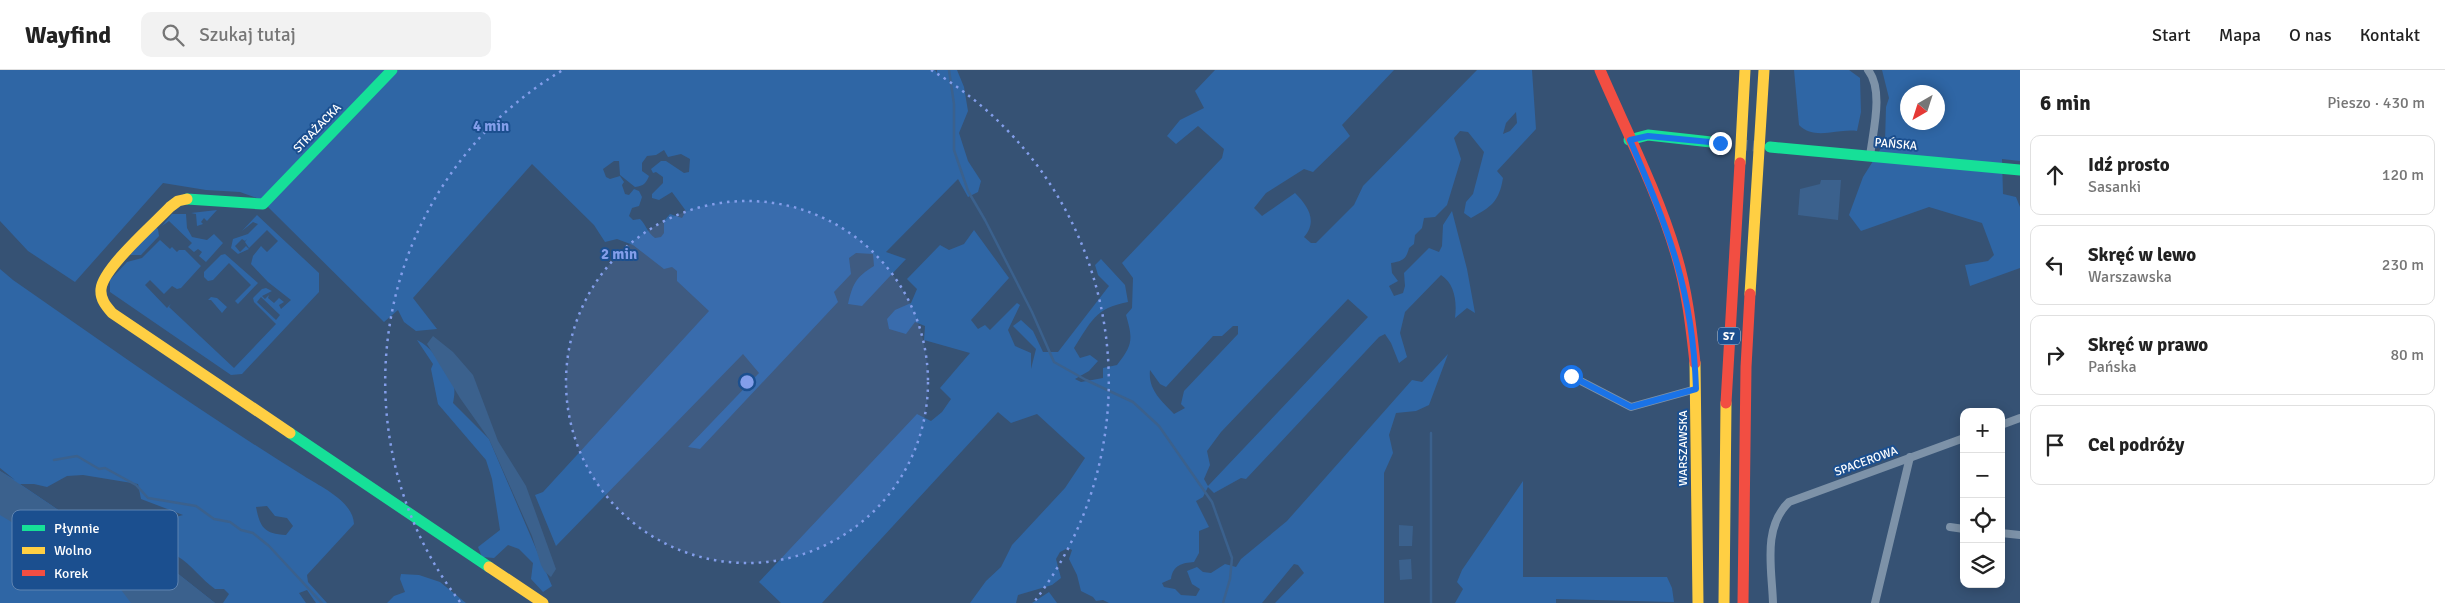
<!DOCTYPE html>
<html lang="pl">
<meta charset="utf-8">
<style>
:root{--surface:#fff;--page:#f2f2f2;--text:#222;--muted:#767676;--line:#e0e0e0}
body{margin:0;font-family:Signika,sans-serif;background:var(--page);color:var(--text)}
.controls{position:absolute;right:15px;bottom:15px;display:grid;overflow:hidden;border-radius:10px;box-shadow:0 2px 12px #0003}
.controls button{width:45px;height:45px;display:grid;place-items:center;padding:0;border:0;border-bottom:1px solid var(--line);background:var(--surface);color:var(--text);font:25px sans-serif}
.compass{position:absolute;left:1900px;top:15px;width:45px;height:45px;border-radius:50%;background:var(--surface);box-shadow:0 2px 12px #0003;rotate:219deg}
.stop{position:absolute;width:15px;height:15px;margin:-11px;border:4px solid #1a73e8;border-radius:50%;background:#fff}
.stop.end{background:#1a73e8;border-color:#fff;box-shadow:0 1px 5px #0008}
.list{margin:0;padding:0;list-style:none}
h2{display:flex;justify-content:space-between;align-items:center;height:65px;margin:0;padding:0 20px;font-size:21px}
h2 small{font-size:16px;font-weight:400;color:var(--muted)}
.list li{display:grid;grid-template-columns:32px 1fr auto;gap:15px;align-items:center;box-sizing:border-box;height:80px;margin:0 10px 10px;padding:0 10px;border:1px solid var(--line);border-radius:10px}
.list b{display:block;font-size:19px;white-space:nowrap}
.list p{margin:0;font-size:16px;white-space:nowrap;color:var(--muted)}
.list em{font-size:16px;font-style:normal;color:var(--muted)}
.icon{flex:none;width:28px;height:28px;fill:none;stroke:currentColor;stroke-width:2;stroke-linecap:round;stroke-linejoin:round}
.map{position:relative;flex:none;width:2020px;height:533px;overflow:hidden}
header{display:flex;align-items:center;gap:30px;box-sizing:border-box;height:70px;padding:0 25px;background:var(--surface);border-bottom:1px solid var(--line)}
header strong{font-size:24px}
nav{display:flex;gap:28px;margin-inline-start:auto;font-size:18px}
.search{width:350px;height:45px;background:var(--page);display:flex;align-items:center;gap:12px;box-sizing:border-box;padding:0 18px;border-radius:10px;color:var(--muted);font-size:19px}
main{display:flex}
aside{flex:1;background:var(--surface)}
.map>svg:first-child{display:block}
.green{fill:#2f66a5;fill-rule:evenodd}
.water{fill:#3b618d}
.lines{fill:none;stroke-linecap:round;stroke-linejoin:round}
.stream{stroke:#3b618d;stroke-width:2.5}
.secondary-tunnel{stroke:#546c89;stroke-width:11;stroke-dasharray:11 5.5;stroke-linecap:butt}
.street{stroke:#7d92a8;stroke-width:8}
.fast{stroke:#16e098;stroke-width:11}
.slow{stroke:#ffcf43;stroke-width:11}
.jam{stroke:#f24e42;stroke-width:11}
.route{stroke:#1a73e8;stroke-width:6}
.ring{fill:none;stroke:#839eea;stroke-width:2.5;stroke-dasharray:2.5 5}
.labels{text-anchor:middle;stroke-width:4;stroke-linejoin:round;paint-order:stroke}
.shield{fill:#1b4f8f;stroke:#bbcadd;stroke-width:1}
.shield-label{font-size:11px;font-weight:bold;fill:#fff}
.street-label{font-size:12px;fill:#fff;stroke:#1b4f8f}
.key{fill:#1b4f8f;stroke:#5f84b1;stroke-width:1}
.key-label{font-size:14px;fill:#fff}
.centre{fill:#839eea;stroke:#1b4f8f;stroke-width:2.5}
.ring-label{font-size:15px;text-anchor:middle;font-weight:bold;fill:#839eea;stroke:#1b4f8f;stroke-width:4;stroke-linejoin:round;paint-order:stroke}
</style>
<header>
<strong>Wayfind</strong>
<div class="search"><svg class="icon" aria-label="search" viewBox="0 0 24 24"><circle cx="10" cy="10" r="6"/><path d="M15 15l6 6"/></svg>Szukaj tutaj</div>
<nav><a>Start</a><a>Mapa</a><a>O nas</a><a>Kontakt</a></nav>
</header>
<main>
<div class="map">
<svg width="2020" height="533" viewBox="0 0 2020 533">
<rect width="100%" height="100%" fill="#365274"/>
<g class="green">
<polygon points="0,0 387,0 262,130 240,122 206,120 163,113 75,212 28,181 0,151"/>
<path d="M398,0H935L937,3V0H957L964,17L968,41L959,63L968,91L981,111L978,122L968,127L958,109L886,182L906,189L862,236L848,234C853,213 856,207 874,196L873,184L856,183L849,188L851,204L834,222L838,232L700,379L688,377L759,303L743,284L556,476L535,425L543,422L709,241L677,211V201L672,197L664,199L633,175L617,169L605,172L594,155L532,94L413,228L437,259L416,261L404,252L398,240L384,252L267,136ZM664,80L668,87L681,84L690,89L689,102L684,103L666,91H661L651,99L653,103L656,102L663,107V113L652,124V128L659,130L672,122L686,141L682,148L670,144L664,151V163L661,167L655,168C646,161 647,156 640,149L633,150L629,146L632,138L639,136L642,127L639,121L634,119L629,125L625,124L622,115L624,112L620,106L610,109L606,107L603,99L614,91H619L620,105L635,117C644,116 646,113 649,106L642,101V93L647,86L656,85Z"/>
<path d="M1215,0H1394L1342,55L1350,66L1313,102L1304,99L1266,123L1254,138L1262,146L1295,123C1308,136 1318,151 1304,167L1311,173H1316L1354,135L1363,116L1477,0H1532L1536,59L1497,101L1503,108C1499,132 1491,137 1471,148L1464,143L1466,132L1473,124L1484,82L1468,62L1460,61L1454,68L1461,89L1447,135L1435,147L1424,148L1422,158L1415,165L1414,174L1409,178C1406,190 1402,191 1391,193L1392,203L1398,211L1389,216L1394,226L1403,223L1405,216L1404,203L1429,178L1439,182L1442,176L1443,155L1452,141L1467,199L1475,243L1467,238L1455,248C1457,232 1455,214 1441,205L1405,242L1400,263L1407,287L1399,293L1391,273L1385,264L1379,267L1246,409L1241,408L1214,423L1208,417L1203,427L1196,431L1209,457L1199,461V483L1194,492C1182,493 1173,495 1171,509L1162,513L1164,517L1175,519L1181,525L1196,526L1200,519L1192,514L1187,501L1197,497L1203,502L1211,503L1225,494L1236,497L1241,489L1287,451L1412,310L1422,312L1448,284L1429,335L1416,341L1396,343L1389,365L1393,383L1384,403V533H1275L1304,503L1298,495L1294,494L1262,533H1109L1103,530L1096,531L1093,527L1081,521L1077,505L1069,489L1072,480L1068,478L1060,482L1056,489L1061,508L1052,515L1018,525L1016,533H970L986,511L1001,497L1012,475L1065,418L1085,388L1037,344L1011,353L998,342L822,533H781L759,512L917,344L931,351L942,342L951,329L940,318L970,283L924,270L925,256L915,252L906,264L889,259L887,249L895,240L911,233L917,219L907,209L940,175L949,180L964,174L974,160L1009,208L971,250L978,259L985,255L990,260L1017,233L1020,235L1008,260L1015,276L1031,283V299L1036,279L1013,256L1021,250L1033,261L1043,282H1058L1109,216L1098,205L1095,195L1101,189L1125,215L1128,232C1095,238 1091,252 1074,278L1080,288L1090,285L1098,291L1089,301L1075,309L1081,312L1103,308V298L1117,295C1133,275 1133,269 1126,245L1132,238L1133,208L1122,193L1222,88L1224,79L1198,56L1176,74L1167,66L1180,50L1204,38L1195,21ZM1516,42L1517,53L1510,61L1503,64L1506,53ZM1348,229L1368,247L1208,416L1204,409L1210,395L1207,381L1221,362ZM1233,256H1238V264L1184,321L1181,334L1185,338L1174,344C1161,330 1148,320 1150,300L1160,314L1166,317L1213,266H1222Z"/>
<path d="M1794,0H1849L1860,8L1861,42L1857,61C1838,58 1815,71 1799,55Z"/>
<path d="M1882,0H2020V91L2002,89L2003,124L2016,127L2020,137V198L1970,216L1965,195L1988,191L1994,185L1982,153L1929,137L1861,161L1849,145L1863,107L1885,72L1886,37L1889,28ZM1908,22H1938V52H1908Z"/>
<polygon points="217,140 207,151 204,148 201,152 203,154 197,156 196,144 191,143"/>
<polygon points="172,144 186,144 187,158 192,167 207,170 214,164 223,173 206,192 199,186 202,182 198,179 194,182 188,177 192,173 169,151 162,156"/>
<path d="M257,145L319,203V222L242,304L231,305L110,222V210L127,192L142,188L160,170L170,179L172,177L177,182L179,180H185L201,196L181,218L177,219L172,216L164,224L150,210L145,215L167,238L171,234L169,237L234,298L276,254L254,232L253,228L262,219L266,218L272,221L262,226L265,229L269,225L268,228L274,233L279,228L284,232L279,235L281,239L291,230L268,212L251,194L253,186L261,176L267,182L278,171L267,160L249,178L245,172L247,169L245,171L242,169L235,176L240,182L246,176L249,179L238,184L231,178L233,169L248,164L258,154L253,152L242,161ZM261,227L280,245L276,250L257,232Z"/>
<polygon points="155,157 158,159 159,166 141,185 130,185"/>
<polygon points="225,184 258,213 238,234 235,231 251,215 229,193 213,210 208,211 204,207 204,202 221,185"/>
<path d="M0,199L13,210C109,277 204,344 304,406C321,417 353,431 354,454L307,505L308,512L327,533H316L307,520L299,523L306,533H223L229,524L224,519H215C201,509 192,495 177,486C165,480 150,480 148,465L151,461L157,467L163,465L161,457L164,450L183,445L141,429L138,414L83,405L67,406L47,417L34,414H20L85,458L158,488L215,533H0V401L15,410L0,398ZM267,436L275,446L287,448L293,456L286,465C264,464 260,457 256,437Z"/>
<polygon points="211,227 217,228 227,237 222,243 211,230 208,230"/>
<path d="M417,270C432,277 449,301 454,317C455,322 454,328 453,333L489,369L552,516L543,522L531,509L533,493L519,479L508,475L494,488L482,487L478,477L500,460L492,409L486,390L438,334L431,299L433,294Z"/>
<polygon points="1523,411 1523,507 1667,507 1672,518 1674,532 1556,529 1556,533 1455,533 1463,519 1457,512 1462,500"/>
<polygon points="401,504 419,505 440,512 466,533 387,533 394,526 405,522 400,509"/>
<polygon points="1049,522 1057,533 1032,533"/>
</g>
<g class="water">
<polygon points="1821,110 1841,110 1838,150 1798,145 1800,119 1820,114"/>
<polygon points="433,266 453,282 473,305 498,371 526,416 556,499 551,507 545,502 541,495 532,466 489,369 460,328 427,274"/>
<polygon points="0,401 85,458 158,488 215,533 131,533 119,517 0,445"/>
<polygon points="1399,455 1413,456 1412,476 1399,476"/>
<polygon points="1411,489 1412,509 1400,510 1399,490"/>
</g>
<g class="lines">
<g class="stream">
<polyline points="949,0 954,34 954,80 968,121 985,150 1032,242 1054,292 1086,310 1133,332 1159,356 1212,432 1232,488 1230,509 1223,533"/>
<polyline points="1431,363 1431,533"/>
<polyline points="54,390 77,386 99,399 105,398 136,415 148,428 196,436 214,449 230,452 241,460 253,463 269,476 322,533"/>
</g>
<polyline class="secondary-tunnel" points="1720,73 1766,77"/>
<g class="street">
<path d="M1868,0C1884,20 1873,61 1870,86"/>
<polyline points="1571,306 1631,337 1696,319"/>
<polyline points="2001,355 2020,348"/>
<polyline points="1950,457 1964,459"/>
<polyline points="2001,463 2020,465"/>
<path d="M1773,533C1772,499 1762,458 1789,432L1964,368"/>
<polyline points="1875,533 1910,387"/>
</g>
<g class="fast">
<polyline points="1629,70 1648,65 1720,73"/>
<polyline points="1770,77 2020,100"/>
<polyline points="187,129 263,134 392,0"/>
<polyline points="290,363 489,497"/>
</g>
<g class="slow">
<polyline points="1740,93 1745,0"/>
<path d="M187,129L178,131L170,137C154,154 103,198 101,219C100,229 106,236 112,243L290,363"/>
<polyline points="1750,224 1764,0"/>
<polyline points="1695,293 1698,533"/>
<polyline points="489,497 543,533"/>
<polyline points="1724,533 1726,333"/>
</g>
<g class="jam">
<path d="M1600,0C1625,58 1658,123 1676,184C1687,220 1691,256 1695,293"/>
<polyline points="1726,333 1740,93"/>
<polyline points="1743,533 1746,297 1750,224"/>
</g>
</g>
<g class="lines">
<path class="route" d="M1571,306L1631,337L1696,319C1693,220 1668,159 1630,70L1648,66L1720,73"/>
</g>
<circle cx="747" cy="312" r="181" fill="#839eea" fill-opacity=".12"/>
<g class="ring">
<circle cx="747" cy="312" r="181"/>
<path d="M460 532A362 362 0 0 1 563 0M931 0A362 362 0 0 1 1034 532"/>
</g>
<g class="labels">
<rect class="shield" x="1718" y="257.5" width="22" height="17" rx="4"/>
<g class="shield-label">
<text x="1729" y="270">S7</text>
</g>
<g class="street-label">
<text transform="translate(317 58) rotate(-46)" y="4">STRAŻACKA</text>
<text transform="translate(1896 74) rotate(5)" y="4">PAŃSKA</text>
<text transform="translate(1683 378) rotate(-90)" y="4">WARSZAWSKA</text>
<text transform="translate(1866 391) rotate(-20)" y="4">SPACEROWA</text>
</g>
</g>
<rect x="12" y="440" width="166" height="80" rx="8" class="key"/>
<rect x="22" y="455" width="23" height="6" fill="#16e098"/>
<rect x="22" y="477" width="23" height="7" fill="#ffcf43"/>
<rect x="22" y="500" width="23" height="6" fill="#f24e42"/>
<g class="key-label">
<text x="54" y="463">Płynnie</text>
<text x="54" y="485">Wolno</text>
<text x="54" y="508">Korek</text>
</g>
<circle cx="747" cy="312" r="8" class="centre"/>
<g class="ring-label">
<text x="491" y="61">4 min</text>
<text x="619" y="189">2 min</text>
</g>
</svg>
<div class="controls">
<button>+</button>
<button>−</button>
<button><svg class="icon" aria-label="locate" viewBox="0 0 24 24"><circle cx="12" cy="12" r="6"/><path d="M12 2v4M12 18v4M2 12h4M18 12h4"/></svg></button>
<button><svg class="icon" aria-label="layers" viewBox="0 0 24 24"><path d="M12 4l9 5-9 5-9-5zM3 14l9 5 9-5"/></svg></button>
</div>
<svg class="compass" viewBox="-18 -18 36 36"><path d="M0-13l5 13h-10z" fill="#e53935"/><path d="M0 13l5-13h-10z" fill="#767676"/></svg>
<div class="stop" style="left:1571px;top:306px"></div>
<div class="stop end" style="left:1720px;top:73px"></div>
</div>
<aside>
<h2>6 min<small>Pieszo · 430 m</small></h2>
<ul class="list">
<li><svg class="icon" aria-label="ahead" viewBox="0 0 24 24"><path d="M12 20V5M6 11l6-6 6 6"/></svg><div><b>Idź prosto</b><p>Sasanki</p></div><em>120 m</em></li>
<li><svg class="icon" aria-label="left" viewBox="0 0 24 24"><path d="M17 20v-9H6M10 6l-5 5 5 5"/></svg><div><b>Skręć w lewo</b><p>Warszawska</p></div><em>230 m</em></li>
<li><svg class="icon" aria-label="right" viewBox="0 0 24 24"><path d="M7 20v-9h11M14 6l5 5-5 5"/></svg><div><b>Skręć w prawo</b><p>Pańska</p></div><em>80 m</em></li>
<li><svg class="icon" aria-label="arrive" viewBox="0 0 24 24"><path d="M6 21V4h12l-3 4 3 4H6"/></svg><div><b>Cel podróży</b></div></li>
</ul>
</aside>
</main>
